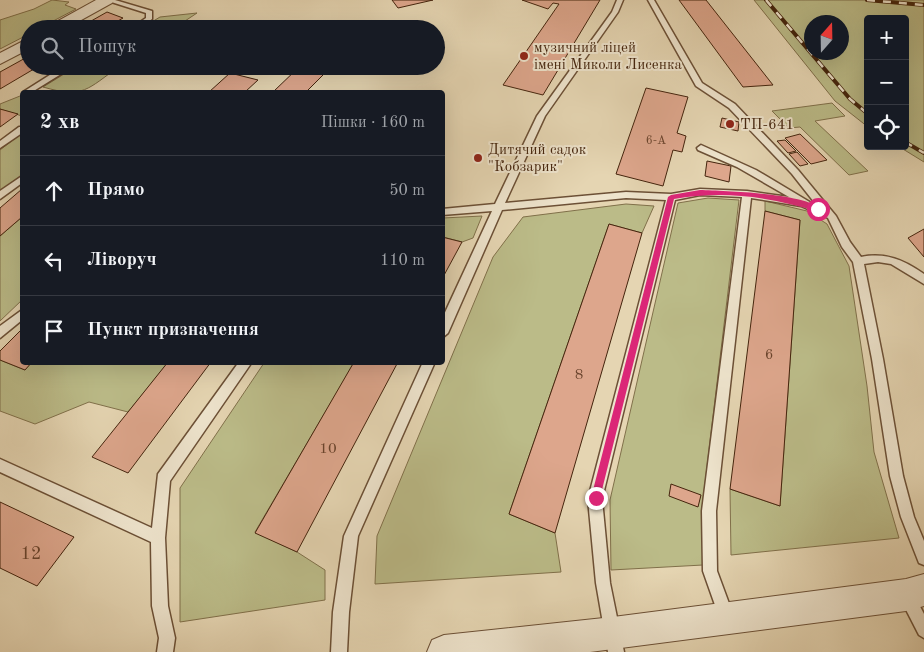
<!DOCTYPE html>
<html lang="uk">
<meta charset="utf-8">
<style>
:root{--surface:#171b24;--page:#20242c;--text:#f1f3f6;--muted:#9ea1a6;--line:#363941}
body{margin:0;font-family:"Old Standard TT",serif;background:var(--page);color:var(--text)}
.controls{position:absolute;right:15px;top:15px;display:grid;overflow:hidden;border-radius:5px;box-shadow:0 5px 20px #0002}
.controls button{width:45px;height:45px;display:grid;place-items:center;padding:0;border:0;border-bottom:1px solid var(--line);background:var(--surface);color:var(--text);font:25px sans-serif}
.compass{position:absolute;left:804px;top:15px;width:45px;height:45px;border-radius:50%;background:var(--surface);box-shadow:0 5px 20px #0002;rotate:20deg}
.stop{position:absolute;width:15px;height:15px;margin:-11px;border:4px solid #db2777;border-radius:50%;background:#fff}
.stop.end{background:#db2777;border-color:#fff;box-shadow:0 1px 5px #0008}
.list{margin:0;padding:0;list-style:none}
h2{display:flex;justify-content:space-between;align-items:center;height:65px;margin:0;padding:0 20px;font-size:21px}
h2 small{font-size:16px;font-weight:400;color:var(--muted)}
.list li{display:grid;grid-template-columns:32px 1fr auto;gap:15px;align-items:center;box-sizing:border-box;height:70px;padding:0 20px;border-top:1px solid var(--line)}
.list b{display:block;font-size:19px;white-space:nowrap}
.list em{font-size:16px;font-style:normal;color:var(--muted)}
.icon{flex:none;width:28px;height:28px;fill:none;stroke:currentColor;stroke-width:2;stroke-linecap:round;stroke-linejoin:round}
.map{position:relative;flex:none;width:924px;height:652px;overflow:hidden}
.search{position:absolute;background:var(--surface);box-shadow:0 5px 20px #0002;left:20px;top:20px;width:425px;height:55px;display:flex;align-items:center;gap:12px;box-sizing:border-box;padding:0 18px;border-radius:28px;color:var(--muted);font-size:19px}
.panel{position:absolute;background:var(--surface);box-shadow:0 5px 20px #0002;left:20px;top:90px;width:425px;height:275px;border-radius:5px}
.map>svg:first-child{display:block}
.green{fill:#bb8;stroke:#80704a;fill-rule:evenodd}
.building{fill:#dda68c;stroke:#44240d}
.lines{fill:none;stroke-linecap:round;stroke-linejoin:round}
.lane-casing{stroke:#6c5036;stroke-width:3}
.street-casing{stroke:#6c5036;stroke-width:2}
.lane{fill:#eee4cd;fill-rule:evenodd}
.street{fill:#eee4cd;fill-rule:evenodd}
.rail-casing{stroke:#44240d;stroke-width:4}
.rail{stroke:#eee4cd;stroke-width:2.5;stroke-dasharray:8;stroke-linecap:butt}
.route{fill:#db2777}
.poi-dot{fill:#8f2418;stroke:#eee4cd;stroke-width:2}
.labels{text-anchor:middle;stroke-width:4;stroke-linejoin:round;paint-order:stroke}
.far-number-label{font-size:12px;fill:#6a442d}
.far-poi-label{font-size:15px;fill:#44240d;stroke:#eee4cd;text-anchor:start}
.number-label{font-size:15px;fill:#6a442d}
.near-number-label{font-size:18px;fill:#6a442d}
</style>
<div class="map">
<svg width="924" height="652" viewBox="0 0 924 652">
<rect width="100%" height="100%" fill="#e5d5b2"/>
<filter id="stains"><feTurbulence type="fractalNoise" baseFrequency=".004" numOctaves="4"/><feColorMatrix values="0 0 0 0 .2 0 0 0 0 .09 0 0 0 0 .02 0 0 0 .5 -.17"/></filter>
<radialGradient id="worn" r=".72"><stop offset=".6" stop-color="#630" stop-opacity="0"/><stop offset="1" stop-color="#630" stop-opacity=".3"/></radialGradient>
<g class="green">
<polygon points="52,0 69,2 65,5 76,9 38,29 29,29 29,34 0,49 0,20 34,9"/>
<path d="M754,0H924V162L898,146H905V19H868V127L835,101ZM812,22H842V52H812Z"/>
<polygon points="197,13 173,29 140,29 160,17"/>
<path d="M77,66H120C87,89 84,99 43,87Z"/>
<polygon points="20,96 22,97 22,116 0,109 0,104"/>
<polygon points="832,103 845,116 815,121 868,171 849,175 800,127 789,128 772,111"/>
<polygon points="22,133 22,175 0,192 0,150"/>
<polygon points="708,198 739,200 702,508 703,565 611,570 610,500 678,203"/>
<polygon points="765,201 807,211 827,224 849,266 867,386 874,452 899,538 731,555 730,489 780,506 800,220 765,211"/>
<polygon points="626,204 654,206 642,233 609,224 509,514 555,533 561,572 375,584 377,536 493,257 523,217"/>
<polygon points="482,216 473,238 462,242 443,237 443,218"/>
<polygon points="22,217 22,300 0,321 0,236"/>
<polygon points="0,360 25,370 32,362 168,363 128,412 89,402 35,424 0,411"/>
<polygon points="264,363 354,363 255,532 297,552 325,570 325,600 180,622 180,488"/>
</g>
<g class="building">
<polygon points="392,0 433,0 398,8"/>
<polygon points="522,0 600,0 543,95 503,85 559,4 553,3 548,9"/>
<polygon points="679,0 706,0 773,85 743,87"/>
<polygon points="107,12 123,18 104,29 77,29"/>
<polygon points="29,56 29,66 39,66 0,89 0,72"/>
<polygon points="299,67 325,73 306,92 273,92"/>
<polygon points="230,73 258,80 245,92 209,92"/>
<polygon points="646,88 688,97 677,133 686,136 682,152 673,150 663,186 616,174"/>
<polygon points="0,109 18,114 0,127"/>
<polygon points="722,118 739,122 738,131 720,127"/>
<polygon points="800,134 827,160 811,164 785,138"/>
<polygon points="785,140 796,151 788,153 777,141"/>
<polygon points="797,152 808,164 800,166 789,154"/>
<polygon points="707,161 731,166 729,182 705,176"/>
<polygon points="22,189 22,217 0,236 0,208"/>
<polygon points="765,211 800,220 780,506 730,489"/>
<polygon points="609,224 642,233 555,533 509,514"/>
<polygon points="924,229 924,257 908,238"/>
<polygon points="442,237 462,242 442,279"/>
<polygon points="22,329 22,362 32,362 25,370 0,360 0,351"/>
<polygon points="168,362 211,362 128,473 92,457"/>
<polygon points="354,362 398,362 297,552 255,533"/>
<polygon points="671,484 701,495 698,507 669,496"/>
<polygon points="0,502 74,537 37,586 0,568"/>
</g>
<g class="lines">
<defs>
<g id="lane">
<polygon points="105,0 115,0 152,11 152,19 138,29 130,29 146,18 146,13"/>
<path d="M617,0H623L618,12L545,116L505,203L626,192L671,194L700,189L747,191L789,197L737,167L698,150L697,148L701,145L756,170L818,207L792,174L729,108L696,86L648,0H654L702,83L735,104L798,170L836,216L850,242L861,257C886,252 904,260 924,274V284L891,264L878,262L864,264L883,359L903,476L914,517L924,541V565L919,563L901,517L890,476L872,359L853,262L842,247L828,218L801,206L751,198L716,511L717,571L734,617L731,622L726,625L721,622L703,571L702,511L742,197L700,195L675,200L602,499L610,583L624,652H608L596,583L588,499L666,200L626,198L502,210L448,333L442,338V319L492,211L442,215V209L495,204L537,116L612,12Z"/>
<polygon points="64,66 74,66 32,92 23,92"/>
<polygon points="19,127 22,127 22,133 0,148 0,141"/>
<polygon points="22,176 22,183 0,199 0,191"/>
<polygon points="22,310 22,320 0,338 0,326"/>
<polygon points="239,362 252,362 170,481 165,538 168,606 175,638 173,652 157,652 159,638 152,606 151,542 0,472 0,459 152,528 158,474"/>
<polygon points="423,362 435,362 358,536 349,612 347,652 331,652 333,612 344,536"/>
<polygon points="907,588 912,591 924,614 924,638 919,635 899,596 902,591"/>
</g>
<g id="street">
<polygon points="96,0 114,0 112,3 65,29 47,29 49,26"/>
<polygon points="29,38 29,49 0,64 0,53"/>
<polygon points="924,574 924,606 906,611 590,652 427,652 432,640 444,635 613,617 906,579"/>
</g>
</defs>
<use href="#lane" class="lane-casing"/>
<use href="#street" class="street-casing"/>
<use href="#lane" class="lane"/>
<use href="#street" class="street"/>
<defs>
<g id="rail">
<polyline points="766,0 850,99 868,114"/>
<polyline points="867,0 924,5"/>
<polyline points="905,142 924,153"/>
</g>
</defs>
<use href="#rail" class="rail-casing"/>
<use href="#rail" class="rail"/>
</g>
<path class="route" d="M700,190C726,191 803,193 822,209L818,212C773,197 722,190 674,199L600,498L596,503L591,498L668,197L671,195Z"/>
<g class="poi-dot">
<circle cx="524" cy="56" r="5"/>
<circle cx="730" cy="124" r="5"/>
<circle cx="478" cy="158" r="5"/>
</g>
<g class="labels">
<g class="far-number-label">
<text x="656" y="144">6-А</text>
</g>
<g class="far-poi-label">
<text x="534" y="52">музичний ліцей<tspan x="534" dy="17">імені Миколи Лисенка</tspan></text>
<text x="740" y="129">ТП-641</text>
<text x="488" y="154">Дитячий садок<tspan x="488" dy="17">"Кобзарик"</tspan></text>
</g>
<g class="number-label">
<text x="769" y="359">6</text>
<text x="579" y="379">8</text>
<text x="328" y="453">10</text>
</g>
<g class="near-number-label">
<text x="31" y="559">12</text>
</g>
</g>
<rect width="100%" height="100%" filter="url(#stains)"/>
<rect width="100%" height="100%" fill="url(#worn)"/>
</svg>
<div class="controls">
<button>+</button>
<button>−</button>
<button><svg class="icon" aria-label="locate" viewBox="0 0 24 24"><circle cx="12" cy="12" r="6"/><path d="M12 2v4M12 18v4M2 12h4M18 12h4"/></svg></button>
</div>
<svg class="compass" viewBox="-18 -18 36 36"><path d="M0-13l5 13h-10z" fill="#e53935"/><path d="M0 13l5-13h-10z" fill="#9ea1a6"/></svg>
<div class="stop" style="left:818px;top:209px"></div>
<div class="stop end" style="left:596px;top:498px"></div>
<div class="search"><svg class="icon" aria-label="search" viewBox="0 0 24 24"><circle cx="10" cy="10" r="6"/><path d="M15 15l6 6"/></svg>Пошук</div>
<section class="panel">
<h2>2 хв<small>Пішки · 160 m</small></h2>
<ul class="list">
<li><svg class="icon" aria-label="ahead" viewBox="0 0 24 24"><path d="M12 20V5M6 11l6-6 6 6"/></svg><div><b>Прямо</b></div><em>50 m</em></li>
<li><svg class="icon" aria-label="left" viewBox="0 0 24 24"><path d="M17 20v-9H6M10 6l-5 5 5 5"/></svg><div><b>Ліворуч</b></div><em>110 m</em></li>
<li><svg class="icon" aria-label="arrive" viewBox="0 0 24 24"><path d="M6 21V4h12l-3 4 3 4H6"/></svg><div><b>Пункт призначення</b></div></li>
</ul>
</section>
</div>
